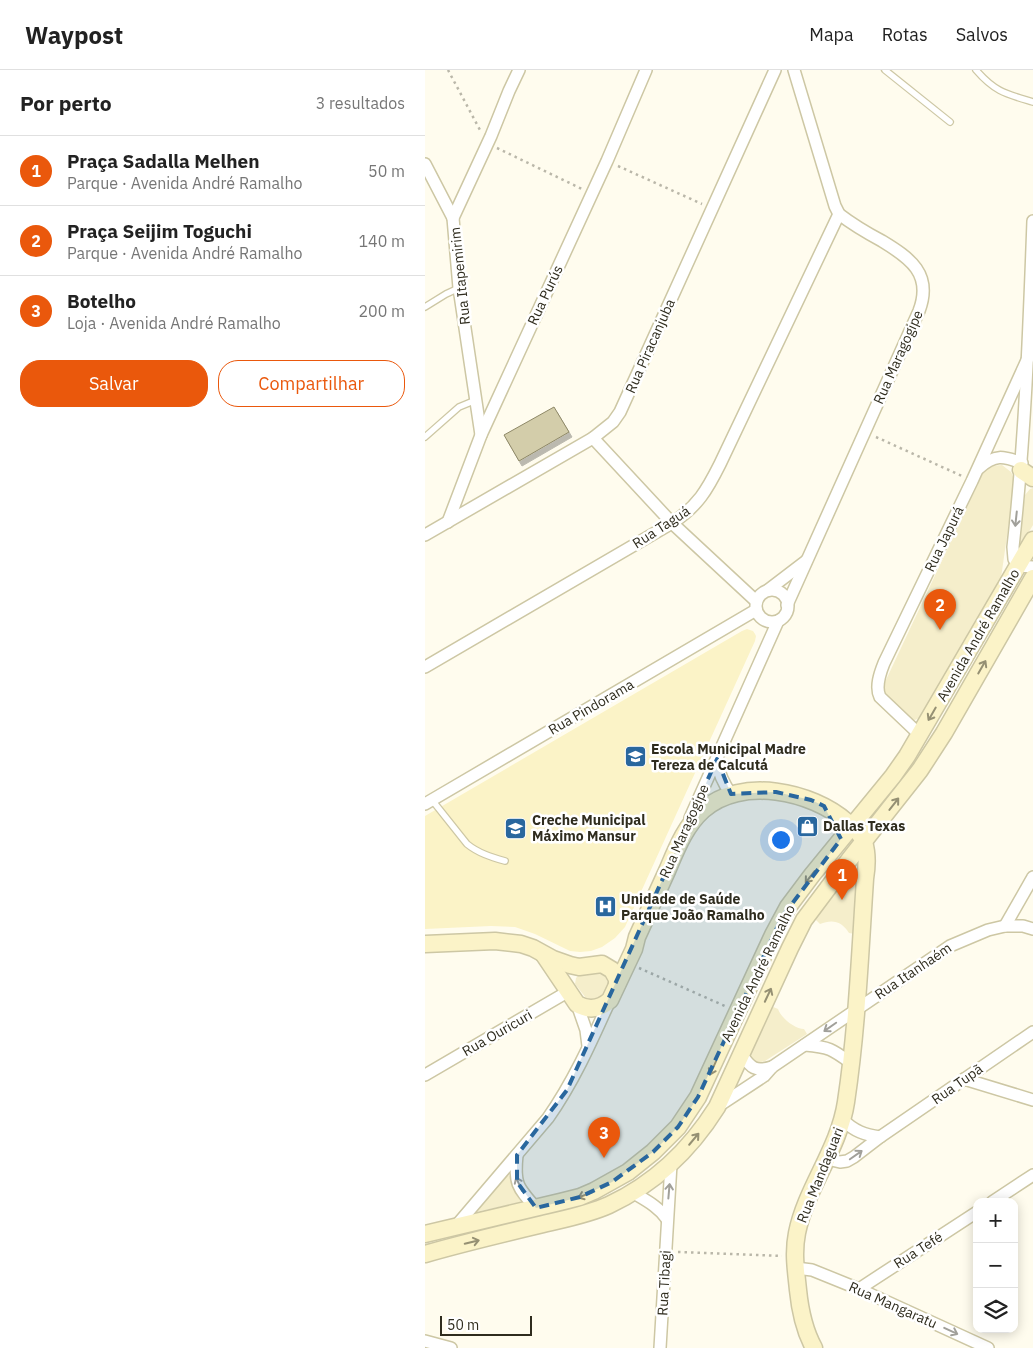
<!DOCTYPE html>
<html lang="pt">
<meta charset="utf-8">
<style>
:root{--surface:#fff;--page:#f2f2f2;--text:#222;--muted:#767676;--line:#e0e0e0;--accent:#ea580c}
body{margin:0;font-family:"IBM Plex Sans",sans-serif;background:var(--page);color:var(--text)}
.controls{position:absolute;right:15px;bottom:15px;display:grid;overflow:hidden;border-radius:10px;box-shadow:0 2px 12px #0003}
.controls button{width:45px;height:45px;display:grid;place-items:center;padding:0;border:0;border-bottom:1px solid var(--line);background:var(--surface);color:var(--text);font:25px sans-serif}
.scale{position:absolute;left:15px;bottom:12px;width:92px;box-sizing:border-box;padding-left:5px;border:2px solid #2f2c1e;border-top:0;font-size:14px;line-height:18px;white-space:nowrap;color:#2f2c1e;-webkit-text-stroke:4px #fff;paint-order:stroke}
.you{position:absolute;left:355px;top:769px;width:18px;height:18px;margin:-12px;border:4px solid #fff;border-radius:50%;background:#1a73e8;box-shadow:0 0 0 8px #1a73e833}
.badge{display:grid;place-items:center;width:32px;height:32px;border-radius:50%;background:var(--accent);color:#fff;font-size:16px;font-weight:700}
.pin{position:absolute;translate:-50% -41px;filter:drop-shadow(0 1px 2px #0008)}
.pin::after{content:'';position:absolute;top:26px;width:18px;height:15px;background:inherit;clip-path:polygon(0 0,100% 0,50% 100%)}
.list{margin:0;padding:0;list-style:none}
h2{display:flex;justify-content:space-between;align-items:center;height:65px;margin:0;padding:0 20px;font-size:21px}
h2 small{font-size:16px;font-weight:400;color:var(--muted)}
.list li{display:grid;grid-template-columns:32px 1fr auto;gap:15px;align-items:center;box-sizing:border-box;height:70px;padding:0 20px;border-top:1px solid var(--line)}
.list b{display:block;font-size:19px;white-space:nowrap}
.list p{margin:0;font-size:16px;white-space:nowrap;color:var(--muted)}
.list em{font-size:16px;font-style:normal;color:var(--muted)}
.actions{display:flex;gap:10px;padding:15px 20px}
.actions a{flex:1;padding:11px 0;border:1px solid var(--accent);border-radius:20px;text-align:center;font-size:18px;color:var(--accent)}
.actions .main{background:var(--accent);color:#fff}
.icon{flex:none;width:28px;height:28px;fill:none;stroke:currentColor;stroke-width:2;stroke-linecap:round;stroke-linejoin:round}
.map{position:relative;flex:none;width:608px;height:1278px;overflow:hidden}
header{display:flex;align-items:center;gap:30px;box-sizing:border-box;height:70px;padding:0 25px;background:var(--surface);border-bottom:1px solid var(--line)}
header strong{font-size:24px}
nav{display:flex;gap:28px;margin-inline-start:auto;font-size:18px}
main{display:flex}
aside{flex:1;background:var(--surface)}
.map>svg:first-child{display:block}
.built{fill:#fbf3c7}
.green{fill:#f5eecb}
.building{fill:#d3cdaa;stroke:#8e8867;filter:url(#shadow)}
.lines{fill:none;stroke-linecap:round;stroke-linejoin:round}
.lane-casing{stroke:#cdc7a4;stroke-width:8}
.street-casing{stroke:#cdc7a4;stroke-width:14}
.secondary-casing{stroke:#cdc7a4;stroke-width:19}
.path{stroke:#bab7a9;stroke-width:2.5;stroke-dasharray:2.5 4;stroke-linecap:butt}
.lane{stroke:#fff;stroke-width:5.5}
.street{stroke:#fff;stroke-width:11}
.secondary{stroke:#fbf3c8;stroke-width:16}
.oneway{stroke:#a1a09a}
.oneway2{stroke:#959073}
.marked{fill:#29679e;fill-opacity:0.2;stroke:#29679e;stroke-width:4;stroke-dasharray:10 6;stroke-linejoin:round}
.labels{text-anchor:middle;stroke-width:5;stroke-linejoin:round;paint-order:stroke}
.street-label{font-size:14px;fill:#2f2c1e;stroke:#fff}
.poi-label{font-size:14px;font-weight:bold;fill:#2f2c1e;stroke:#fff;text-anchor:start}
</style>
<header>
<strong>Waypost</strong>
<nav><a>Mapa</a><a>Rotas</a><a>Salvos</a></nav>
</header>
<main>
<aside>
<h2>Por perto<small>3 resultados</small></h2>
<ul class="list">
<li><span class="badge">1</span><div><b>Praça Sadalla Melhen</b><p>Parque · Avenida André Ramalho</p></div><em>50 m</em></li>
<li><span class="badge">2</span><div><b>Praça Seijim Toguchi</b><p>Parque · Avenida André Ramalho</p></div><em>140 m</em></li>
<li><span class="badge">3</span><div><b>Botelho</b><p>Loja · Avenida André Ramalho</p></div><em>200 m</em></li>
</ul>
<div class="actions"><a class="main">Salvar</a><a>Compartilhar</a></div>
</aside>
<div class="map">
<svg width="608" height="1278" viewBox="0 0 608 1278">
<defs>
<filter id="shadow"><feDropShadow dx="3" dy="5" stdDeviation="0" flood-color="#0004"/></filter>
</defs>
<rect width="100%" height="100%" fill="#fffcee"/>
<polygon class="built" points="322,559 328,561 330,564 331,566 330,571 200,857 190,868 177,877 166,881 155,882 145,881 110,864 90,857 66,856 0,859 0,746 317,561"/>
<g class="green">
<polygon points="577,395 586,402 590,410 576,508 496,647 490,650 484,648 462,626 460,622 460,612 559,401 566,396"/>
<polygon points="608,418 608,455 595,477 594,471 600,425 605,419"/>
<path d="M422,806H428L432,809L430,864L424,863C417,851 407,849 395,854L389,848Z"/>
<polygon points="178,902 186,911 178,926 169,931 161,928 150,914 151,908 154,905"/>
<path d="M346,936L353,939C356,948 370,959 379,959L382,964L340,991L332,993L327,989L325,983Z"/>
<polygon points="83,1105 86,1107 90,1122 96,1132 51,1142"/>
</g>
<polygon class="building" points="129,337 144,362 94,391 79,365"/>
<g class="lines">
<defs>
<g id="lane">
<polyline points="460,0 525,52"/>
<path d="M551,0C570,22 581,24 608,32"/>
<polyline points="0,237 21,224 34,218"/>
<polyline points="0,367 34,337 51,330"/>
<path d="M7,730L42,774C53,783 66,787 80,791"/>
</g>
<g id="street">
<polyline points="0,94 28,148"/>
<path d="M608,151C604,260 600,369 588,477L589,489L593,496L608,497"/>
<polyline points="56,365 34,218 28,148 66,66 84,21 94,0"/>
<polyline points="168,368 247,453 331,531"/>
<path d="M554,398C570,384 578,386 597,393"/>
<polyline points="23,452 56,365 182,91 221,0"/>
<polyline points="0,465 168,368 188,352 195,342 350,0"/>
<polyline points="343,520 381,491"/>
<circle cx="347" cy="536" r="16"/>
<path d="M362,535L494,241C508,204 485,188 457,171C442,163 427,154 414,144L410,136L369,0"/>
<path d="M0,597L247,453C273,436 282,420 295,394L414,144"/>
<path d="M495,665L455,627C450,617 455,603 459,593L547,411L603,288"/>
<path d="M292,689C293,703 298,713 306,724"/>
<polyline points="0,734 331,540"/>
<polyline points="265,748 353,551"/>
<polyline points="580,856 608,807"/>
<polyline points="152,934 161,960 163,976"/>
<path d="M380,975C404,977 407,979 426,993"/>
<path d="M316,984C326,998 330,1002 347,997"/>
<polyline points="0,1005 144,921"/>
<polyline points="539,1009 608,1030"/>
<polyline points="292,1037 339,1006 347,997 525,876 563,860 580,856 598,856 608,859"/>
<path d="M418,1050C429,1061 440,1065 455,1067"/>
<path d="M92,1085C89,1113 92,1117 111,1138"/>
<polyline points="402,1089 415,1092 422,1091 429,1087 455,1067 608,962"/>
<path d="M207,1122C220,1130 233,1136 242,1149"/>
<polyline points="567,1132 608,1105"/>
<path d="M31,1156L123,1048C149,1011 167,970 185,930"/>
<polyline points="371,1198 387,1200 434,1219 563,1278"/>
<polyline points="434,1219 552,1142"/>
<polyline points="0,1271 26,1278"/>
<path d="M235,1278C239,1217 242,1155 246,1094"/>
</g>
<g id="secondary">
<polyline points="596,400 608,408"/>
<polyline points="0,874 70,871 96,874 108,878 128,889 145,895 154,897 177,894 187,900 192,909 192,914"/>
<path d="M119,885L152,934C164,941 175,939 185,930L209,879L212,867C222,845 232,823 242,801C251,780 260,756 278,740C316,706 387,721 422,752C429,758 436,763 439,772C443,785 442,797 440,809C435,884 432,959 421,1032C414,1079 381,1118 372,1163C368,1183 371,1200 373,1220C375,1240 379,1260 389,1278"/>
<polyline points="0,1164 135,1132 155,1127 169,1121 203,1102 228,1082 253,1057 273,1027 348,865 363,837 387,805 468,706 482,686 608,470"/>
<path d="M0,1184C38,1173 76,1164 114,1155C138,1149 162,1145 184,1135C231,1113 265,1080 292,1037L365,878L379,850L424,790L495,700L519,663L608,508"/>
</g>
</defs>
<use href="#lane" class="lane-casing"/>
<use href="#street" class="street-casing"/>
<use href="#secondary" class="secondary-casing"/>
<g class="path">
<polyline points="23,0 55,60"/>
<polyline points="72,78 157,119"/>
<polyline points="193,96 277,134"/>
<polyline points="451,367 537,406"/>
<polyline points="214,898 300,936"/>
<polyline points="253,1182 357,1186"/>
</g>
<use href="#lane" class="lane"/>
<use href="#street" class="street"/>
<use href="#secondary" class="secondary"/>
</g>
<defs><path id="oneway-shaft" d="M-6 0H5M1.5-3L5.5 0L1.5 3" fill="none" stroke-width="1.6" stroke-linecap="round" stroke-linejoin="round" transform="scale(1.25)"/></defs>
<g class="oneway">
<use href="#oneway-shaft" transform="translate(591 449) rotate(96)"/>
<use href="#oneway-shaft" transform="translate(405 957) rotate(145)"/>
<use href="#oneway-shaft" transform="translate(431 1085) rotate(-35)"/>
<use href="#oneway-shaft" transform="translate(94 1114) rotate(-114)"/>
<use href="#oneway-shaft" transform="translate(244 1121) rotate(-85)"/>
<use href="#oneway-shaft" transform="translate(526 1261) rotate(25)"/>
</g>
<g class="oneway2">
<use href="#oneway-shaft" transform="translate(557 597) rotate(-60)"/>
<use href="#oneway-shaft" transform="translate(507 644) rotate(120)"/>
<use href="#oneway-shaft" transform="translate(469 734) rotate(-52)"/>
<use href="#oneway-shaft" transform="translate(385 807) rotate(128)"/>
<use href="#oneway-shaft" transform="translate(343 925) rotate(-65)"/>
<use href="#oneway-shaft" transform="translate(288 998) rotate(114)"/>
<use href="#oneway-shaft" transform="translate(269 1069) rotate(-50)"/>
<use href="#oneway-shaft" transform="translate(160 1125) rotate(159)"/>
<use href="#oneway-shaft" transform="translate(47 1172) rotate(-14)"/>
</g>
<path class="marked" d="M292,689L306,724L351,722L386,730L399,736L416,769L357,847L273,1027L253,1057L228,1082L187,1112L155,1127L111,1138L92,1112V1085L142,1020Z"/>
<defs>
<symbol id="school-square" viewBox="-11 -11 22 22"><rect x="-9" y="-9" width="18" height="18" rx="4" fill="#29679e" stroke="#fff"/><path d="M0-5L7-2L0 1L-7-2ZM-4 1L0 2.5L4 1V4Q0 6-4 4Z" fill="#fff"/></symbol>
<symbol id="shop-square" viewBox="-11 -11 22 22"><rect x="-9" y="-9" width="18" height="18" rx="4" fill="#29679e" stroke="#fff"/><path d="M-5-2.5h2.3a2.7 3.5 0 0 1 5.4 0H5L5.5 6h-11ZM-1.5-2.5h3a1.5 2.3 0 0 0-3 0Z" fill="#fff"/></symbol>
<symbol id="hospital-square" viewBox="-11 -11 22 22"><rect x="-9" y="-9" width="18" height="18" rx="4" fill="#29679e" stroke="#fff"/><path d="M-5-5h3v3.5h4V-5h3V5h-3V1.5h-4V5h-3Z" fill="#fff"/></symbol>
</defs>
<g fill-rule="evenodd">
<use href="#school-square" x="198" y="674" width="25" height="25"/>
<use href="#shop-square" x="370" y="744" width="25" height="25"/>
<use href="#school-square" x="78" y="746" width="25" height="25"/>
<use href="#hospital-square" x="168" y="824" width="25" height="25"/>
</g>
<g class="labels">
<g class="street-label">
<text transform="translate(35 206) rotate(-96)" y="5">Rua Itapemirim</text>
<text transform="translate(120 225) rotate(-65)" y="5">Rua Purús</text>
<text transform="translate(225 276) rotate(-66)" y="5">Rua Piracanjuba</text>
<text transform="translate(473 287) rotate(-66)" y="5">Rua Maragogipe</text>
<text transform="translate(236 457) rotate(-33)" y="5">Rua Taguá</text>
<text transform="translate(519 469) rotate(-64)" y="5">Rua Japurá</text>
<text transform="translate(553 565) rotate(-60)" y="5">Avenida André Ramalho</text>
<text transform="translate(166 637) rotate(-30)" y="5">Rua Pindorama</text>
<text transform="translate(259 761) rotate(-66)" y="5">Rua Maragogipe</text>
<text transform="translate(488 901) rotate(-34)" y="5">Rua Itanhaém</text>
<text transform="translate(333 903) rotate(-64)" y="5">Avenida André Ramalho</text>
<text transform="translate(72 963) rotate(-30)" y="5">Rua Ouricuri</text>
<text transform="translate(532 1014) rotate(-35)" y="5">Rua Tupã</text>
<text transform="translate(395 1105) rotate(-68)" y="5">Rua Mandaguari</text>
<text transform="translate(493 1180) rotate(-33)" y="5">Rua Tefé</text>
<text transform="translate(239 1213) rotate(-87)" y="5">Rua Tibagi</text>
<text transform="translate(468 1235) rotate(24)" y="5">Rua Mangaratu</text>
</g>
<g class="poi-label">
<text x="226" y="684">Escola Municipal Madre<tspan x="226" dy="16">Tereza de Calcutá</tspan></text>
<text x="107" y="755">Creche Municipal<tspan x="107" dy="16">Máximo Mansur</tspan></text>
<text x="398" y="761">Dallas Texas</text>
<text x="196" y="834">Unidade de Saúde<tspan x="196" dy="16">Parque João Ramalho</tspan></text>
</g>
</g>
</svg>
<div class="controls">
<button>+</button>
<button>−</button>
<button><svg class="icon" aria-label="layers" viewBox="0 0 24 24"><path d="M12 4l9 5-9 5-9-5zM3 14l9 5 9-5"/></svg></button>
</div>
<div class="scale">50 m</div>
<div class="you"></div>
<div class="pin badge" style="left:417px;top:830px">1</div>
<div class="pin badge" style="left:515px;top:560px">2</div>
<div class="pin badge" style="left:179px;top:1088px">3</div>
</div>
</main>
